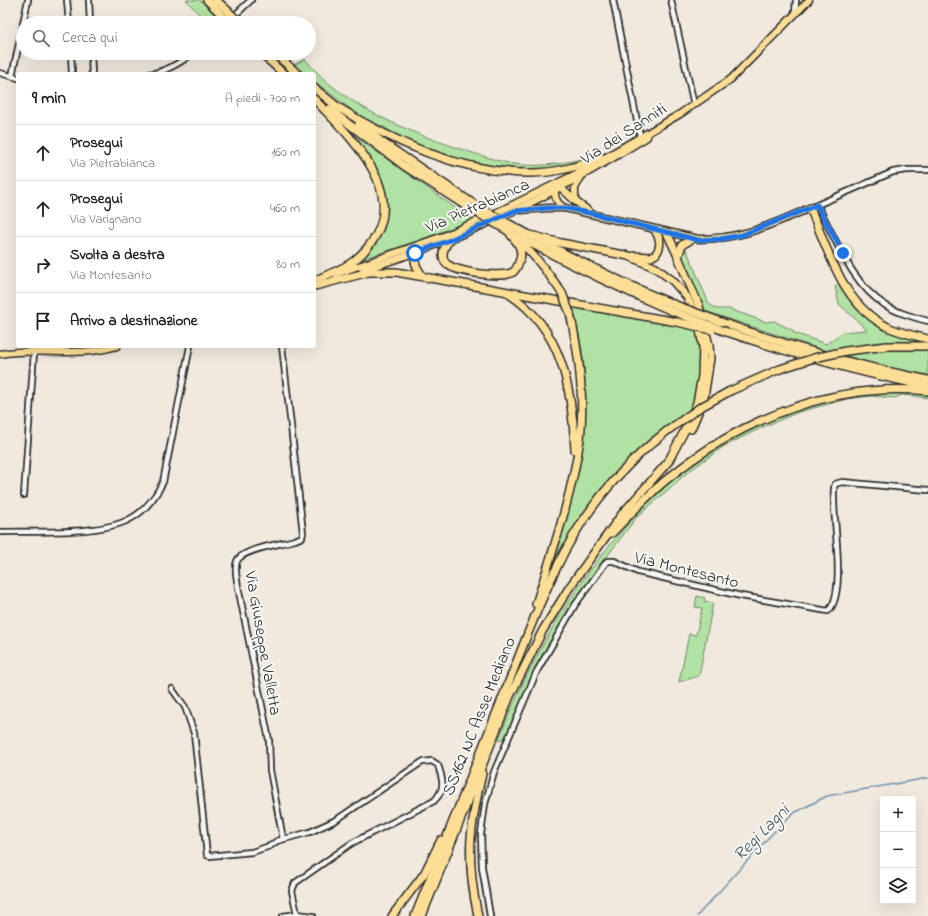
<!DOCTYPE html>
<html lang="it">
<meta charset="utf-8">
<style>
:root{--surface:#fff;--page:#f6f6f6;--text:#202124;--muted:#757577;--line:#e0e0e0}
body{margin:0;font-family:"Indie Flower",sans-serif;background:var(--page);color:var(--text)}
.controls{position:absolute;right:12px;bottom:12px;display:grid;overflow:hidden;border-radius:4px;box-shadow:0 4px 16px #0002}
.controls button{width:36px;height:36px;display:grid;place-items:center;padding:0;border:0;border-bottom:1px solid var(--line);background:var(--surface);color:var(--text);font:20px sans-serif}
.stop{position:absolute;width:12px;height:12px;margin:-9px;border:3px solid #1a73e8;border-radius:50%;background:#fff}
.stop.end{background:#1a73e8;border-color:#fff;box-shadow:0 1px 4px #0008}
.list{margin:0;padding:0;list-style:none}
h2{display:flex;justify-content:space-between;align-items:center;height:52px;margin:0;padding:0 16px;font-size:17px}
h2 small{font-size:13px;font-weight:400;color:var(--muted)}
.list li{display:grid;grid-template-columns:26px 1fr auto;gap:12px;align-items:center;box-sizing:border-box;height:56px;padding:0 16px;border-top:1px solid var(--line)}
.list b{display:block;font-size:15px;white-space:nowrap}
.list p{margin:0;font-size:13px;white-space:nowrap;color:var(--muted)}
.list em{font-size:13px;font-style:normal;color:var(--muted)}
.icon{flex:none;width:22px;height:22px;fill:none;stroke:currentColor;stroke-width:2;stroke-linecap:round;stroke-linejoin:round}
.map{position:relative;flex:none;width:928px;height:916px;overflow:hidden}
.search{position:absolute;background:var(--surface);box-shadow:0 4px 16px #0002;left:16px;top:16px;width:300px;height:44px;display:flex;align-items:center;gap:10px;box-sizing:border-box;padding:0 14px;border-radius:22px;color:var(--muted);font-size:15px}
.panel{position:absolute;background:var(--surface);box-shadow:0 4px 16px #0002;left:16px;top:72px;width:300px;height:276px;border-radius:4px}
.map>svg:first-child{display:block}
.green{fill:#b0e2a3;stroke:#6e8667}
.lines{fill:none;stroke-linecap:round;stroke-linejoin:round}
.stream{stroke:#6f90a8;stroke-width:1.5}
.minor-casing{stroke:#2b2b2b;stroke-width:8}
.major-casing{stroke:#2b2b2b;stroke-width:9}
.highway-casing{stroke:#2b2b2b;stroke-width:10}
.minor{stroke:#f6f6f2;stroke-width:4.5}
.major{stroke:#fcde96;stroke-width:6}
.highway{stroke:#fcde96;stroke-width:7}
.highway-bridge-casing{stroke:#2b2b2b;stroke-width:10;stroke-linecap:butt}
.highway-bridge{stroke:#fcde96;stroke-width:7}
.route{stroke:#1a73e8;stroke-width:5}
.labels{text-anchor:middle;stroke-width:4;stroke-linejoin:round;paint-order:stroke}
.street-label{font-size:17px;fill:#2b2b2b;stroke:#f6f6f2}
.water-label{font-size:18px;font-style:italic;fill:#47555f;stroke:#f6f6f2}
</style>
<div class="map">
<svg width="928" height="916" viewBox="0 0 928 916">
<rect width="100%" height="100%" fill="#f1e9de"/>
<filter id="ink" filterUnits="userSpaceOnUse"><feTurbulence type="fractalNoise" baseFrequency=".025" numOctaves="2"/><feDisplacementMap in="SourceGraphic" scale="8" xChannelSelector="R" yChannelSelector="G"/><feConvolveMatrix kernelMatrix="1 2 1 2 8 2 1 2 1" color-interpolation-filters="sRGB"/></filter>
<g filter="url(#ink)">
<g class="green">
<polygon points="186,0 200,0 223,23 207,23"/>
<path d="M305,59C343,107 413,134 470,152C487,157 505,164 523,165C549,167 573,161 598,155L600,154L599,156L556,168L530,170L482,165L446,156L417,145L395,135L384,127L361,117L314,81V74H305L294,65Z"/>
<path d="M349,132L458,210L474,219L423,239L362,259C386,235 394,200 377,169C369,156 358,144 349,132Z"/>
<polygon points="685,246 709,304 717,309 729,309 766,322 774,321 794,331 794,333 826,344 843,332 867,330 839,304 835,286 840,284 863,313 928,341 928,343 896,341 826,351 705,311 681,257"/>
<path d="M571,306L699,330L701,346L700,376L693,408L645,445L580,521L554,563C578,478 601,393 571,306Z"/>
<polygon points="885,349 928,349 928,375 877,365 843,355"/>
<path d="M872,392L928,393V398L902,395L895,398L871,396L847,399L799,412L763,427L723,447L688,472L636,518L593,575L550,645L506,738L498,741C553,600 654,453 804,406C826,399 850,397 872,392Z"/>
<polygon points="697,596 705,598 704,601 713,603 699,676 679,682 689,634 696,635 702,608 695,607"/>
</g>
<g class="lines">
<polyline class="stream" points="697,916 769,837 792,814 827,796 928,778"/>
<defs>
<g id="minor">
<polyline points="67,0 69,23"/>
<polyline points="89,0 90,23"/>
<polyline points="613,0 640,136"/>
<polyline points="671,0 694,105"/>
<polyline points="795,13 796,0"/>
<polyline points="232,18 251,0"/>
<polyline points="23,23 28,0"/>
<polyline points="71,53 72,74"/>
<polyline points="91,53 92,74"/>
<polyline points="0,73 18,78"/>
<path d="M149,74C166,72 180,63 193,53"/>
<polyline points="12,76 23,25"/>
<path d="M817,205C836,238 851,284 885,305C898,313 913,317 928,321"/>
<polyline points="810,208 893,172 907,170 928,170"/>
<path d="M282,346L303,533L302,537L295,540C282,544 242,549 237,561C234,569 237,579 238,587L269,740L270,770L283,839"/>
<polyline points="24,495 34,352"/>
<path d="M0,532C35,531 98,535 128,520C145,512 155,498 163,482L190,346"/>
<path d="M172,689L185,707L194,733L207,855L209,856L252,852L270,846L277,841L310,832L336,820L422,762L432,761L438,765C443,780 446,789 434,801L352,843L295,883L292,891L297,914L283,916"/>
<polyline points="297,914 313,916"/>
<path d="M490,916L482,867L481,834L485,804L494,772L537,671L575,605L607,561H614L638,572L741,596L828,611C846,596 834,526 834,502C834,496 833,489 835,484L842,482L928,490"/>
</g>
<g id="major">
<polyline points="581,177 575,188 575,201 589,211"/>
<polyline points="559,186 575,201"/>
<path d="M555,189C554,198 557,203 564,208"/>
<path d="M521,210L548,208H565L698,239C743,239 770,225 810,208"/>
<path d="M363,270C464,239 559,193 647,137"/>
<polyline points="336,274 446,235 506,208 580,172 680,114 731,79 809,0"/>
<path d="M0,354C39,347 78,358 117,346"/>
</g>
<g id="highway">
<polyline points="207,0 222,15"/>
<polyline points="216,0 227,10"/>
<polyline points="261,53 284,74"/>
<polyline points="274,53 298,74"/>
<polyline points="314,88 340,109"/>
<path d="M314,99C357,143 421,204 355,260C343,270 327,274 314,281"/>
<path d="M336,106C394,143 461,173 531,173C556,173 579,166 602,158"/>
<polyline points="329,109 403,165 469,208"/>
<polyline points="359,124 383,143 475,205"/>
<path d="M810,208C829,251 842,306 890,328C902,333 915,336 928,339"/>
<path d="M511,225C564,254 617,281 673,304"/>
<path d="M508,231C561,260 616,287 672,311"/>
<polyline points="667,233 678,256"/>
<path d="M450,240C445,245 440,254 445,262C451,272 502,279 513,272C516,270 518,265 519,262C524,250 518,243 511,235"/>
<path d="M519,241C536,256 549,274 562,293"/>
<path d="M418,246C413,258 414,265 422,275"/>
<path d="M634,256L651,257L656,254C662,245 660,239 655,230"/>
<polyline points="315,286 369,272 396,272 677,322"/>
<path d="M509,294C563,329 572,390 575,450"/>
<path d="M721,322C788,346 858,366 928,380"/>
<path d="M727,332C793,354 860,373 928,386"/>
<polyline points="846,351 887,346 928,346"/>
<polyline points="730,391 780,369"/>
<polyline points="691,429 704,398 710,358 709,345 699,306 678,257 682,245 692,239"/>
<path d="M612,533C631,514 650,492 671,476C743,418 835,382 928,391"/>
<path d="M536,604C553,550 572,495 580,439C585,397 579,354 570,313"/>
<polyline points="392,916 424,874 441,840"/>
<path d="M415,916C444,842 474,768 504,694C521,652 536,609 556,569C580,516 621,466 667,431"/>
<polyline points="422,916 510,696 543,630 569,588 622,514 668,462 688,424 697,403 702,376 703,347 699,324 687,297 673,281 656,268 629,256 561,243 526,234"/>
<path d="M478,916C466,860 469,830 482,774"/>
</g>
</defs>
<use href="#minor" class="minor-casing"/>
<use href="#major" class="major-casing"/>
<use href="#highway" class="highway-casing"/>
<use href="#minor" class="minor"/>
<use href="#major" class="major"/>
<use href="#highway" class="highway"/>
<defs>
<g id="highway-bridge">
<polyline points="227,10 239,22"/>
<polyline points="222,15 230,23"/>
<polyline points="475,205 511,225"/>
<polyline points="469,208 508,231"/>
<polyline points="562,293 570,313"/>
<polyline points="673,304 721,322"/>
<polyline points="672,311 727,332"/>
<polyline points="677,322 712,330"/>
<polyline points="780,369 814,358 846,351"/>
<polyline points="667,431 699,408 730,391"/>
</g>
</defs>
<use href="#highway-bridge" class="highway-bridge-casing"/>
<use href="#highway-bridge" class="highway-bridge"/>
</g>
</g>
<g class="lines" filter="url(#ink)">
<polyline class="route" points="415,253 450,240 514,211 548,208 565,208 594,214 698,240 720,239 742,235 817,205 843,253"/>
</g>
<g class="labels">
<g class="street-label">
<text transform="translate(623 133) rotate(-33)" y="6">Via dei Sanniti</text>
<text transform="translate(477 205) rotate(-24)" y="6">Via Pietrabianca</text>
<text transform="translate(687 569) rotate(14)" y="6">Via Montesanto</text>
<text transform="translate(264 643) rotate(80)" y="6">Via Giuseppe Valletta</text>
<text transform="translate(478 716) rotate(-68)" y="6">SS162 NC Asse Mediano</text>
</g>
<g class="water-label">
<text transform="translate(761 832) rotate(-45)" y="6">Regi Lagni</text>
</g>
</g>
</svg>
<div class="controls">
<button>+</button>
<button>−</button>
<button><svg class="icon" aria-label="layers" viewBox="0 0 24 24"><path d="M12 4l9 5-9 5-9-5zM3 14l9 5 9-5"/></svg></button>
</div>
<div class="stop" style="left:415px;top:253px"></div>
<div class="stop end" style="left:843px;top:253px"></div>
<div class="search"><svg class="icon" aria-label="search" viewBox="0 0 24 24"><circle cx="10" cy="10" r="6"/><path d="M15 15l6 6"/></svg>Cerca qui</div>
<section class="panel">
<h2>9 min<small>A piedi · 700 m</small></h2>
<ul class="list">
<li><svg class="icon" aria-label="ahead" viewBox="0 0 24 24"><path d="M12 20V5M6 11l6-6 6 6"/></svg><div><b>Prosegui</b><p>Via Pietrabianca</p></div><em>160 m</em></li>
<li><svg class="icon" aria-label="ahead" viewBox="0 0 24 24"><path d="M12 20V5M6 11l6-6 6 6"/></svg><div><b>Prosegui</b><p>Via Varignano</p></div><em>460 m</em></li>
<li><svg class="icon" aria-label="right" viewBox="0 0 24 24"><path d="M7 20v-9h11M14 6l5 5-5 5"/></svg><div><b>Svolta a destra</b><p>Via Montesanto</p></div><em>80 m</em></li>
<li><svg class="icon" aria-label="arrive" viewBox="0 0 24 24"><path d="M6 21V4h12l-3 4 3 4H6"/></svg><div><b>Arrivo a destinazione</b></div></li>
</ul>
</section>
</div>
